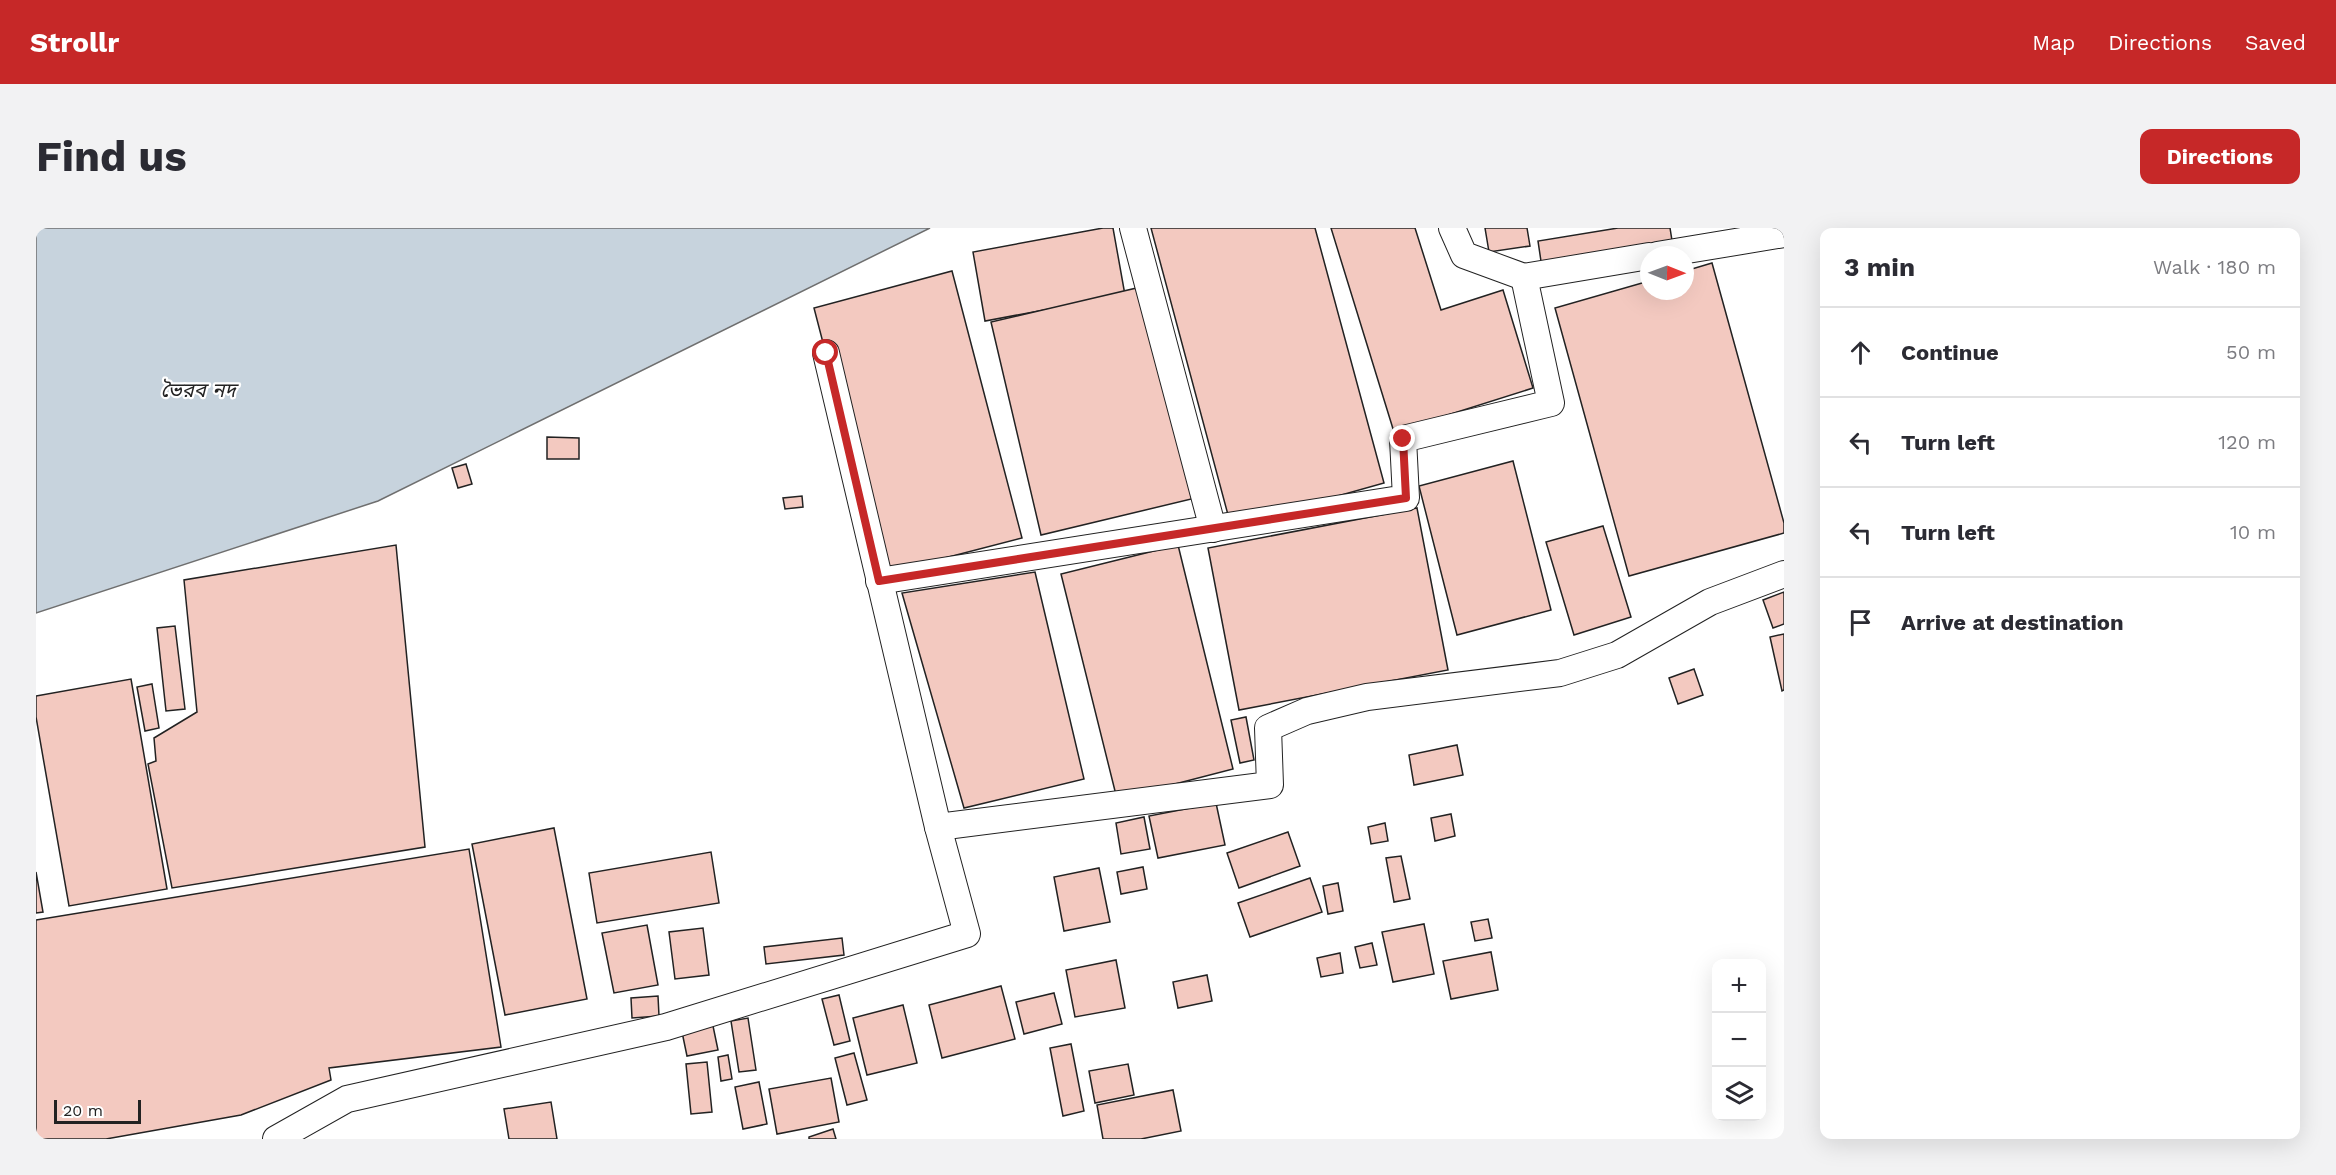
<!DOCTYPE html>
<meta charset="utf-8">
<style>
:root{--surface:#fff;--page:#f2f2f3;--text:#2b2b33;--muted:#7c7c81;--line:#e1e1e2;--accent:#c62828}
body{margin:0;font-family:"Work Sans","Noto Sans Bengali",sans-serif;background:var(--page);color:var(--text)}
.controls{position:absolute;right:18px;bottom:18px;display:grid;overflow:hidden;border-radius:12px;box-shadow:0 6px 24px #0002}
.controls button{width:54px;height:54px;display:grid;place-items:center;padding:0;border:0;border-bottom:2px solid var(--line);background:var(--surface);color:var(--text);font:30px sans-serif}
.compass{position:absolute;left:1604px;top:18px;width:54px;height:54px;border-radius:50%;background:var(--surface);box-shadow:0 6px 24px #0002;rotate:91deg}
.scale{position:absolute;left:18px;bottom:15px;width:87px;box-sizing:border-box;padding-left:6px;border:3px solid #222;border-top:0;font-size:16px;line-height:21px;white-space:nowrap;color:#222;-webkit-text-stroke:4px #fff;paint-order:stroke}
.stop{position:absolute;width:18px;height:18px;margin:-14px;border:4px solid #c62828;border-radius:50%;background:#fff}
.stop.end{background:#c62828;border-color:#fff;box-shadow:0 2px 6px #0008}
.list{margin:0;padding:0;list-style:none}
h2{display:flex;justify-content:space-between;align-items:center;height:78px;margin:0;padding:0 24px;font-size:26px}
h2 small{font-size:20px;font-weight:400;color:var(--muted)}
.list li{display:grid;grid-template-columns:39px 1fr auto;gap:18px;align-items:center;box-sizing:border-box;height:90px;padding:0 24px;border-top:2px solid var(--line)}
.list b{display:block;font-size:22px;white-space:nowrap}
.list em{font-size:20px;font-style:normal;color:var(--muted)}
.icon{flex:none;width:33px;height:33px;fill:none;stroke:currentColor;stroke-width:2;stroke-linecap:round;stroke-linejoin:round}
.map{position:relative;flex:none;width:1748px;height:911px;overflow:hidden;border-radius:12px}
header{display:flex;align-items:center;gap:36px;box-sizing:border-box;height:84px;padding:0 30px;background:var(--accent);color:#fff}
header strong{font-size:28px}
nav{display:flex;gap:33px;margin-inline-start:auto;font-size:21px}
.intro{display:flex;align-items:center;justify-content:space-between;box-sizing:border-box;height:144px;padding:0 36px}
h1{margin:0;font-size:42px}
.button{padding:15px 27px;border-radius:12px;background:var(--accent);color:#fff;font-size:21px;font-weight:700}
main{display:flex;gap:36px;padding:0 36px}
aside{flex:1;background:var(--surface);border-radius:12px;box-shadow:0 6px 24px #0002}
.map>svg:first-child{display:block}
.water{fill:#c7d3dd;stroke:#6f6f6f;stroke-width:1.5}
.building{fill:#f3c9c0;stroke:#222;stroke-width:1.5}
.lines{fill:none;stroke-linecap:round;stroke-linejoin:round}
.street-casing{stroke:#222;stroke-width:28}
.street{stroke:#fff;stroke-width:26}
.route{stroke:#c62828;stroke-width:8}
.labels{text-anchor:middle;stroke-width:4.5;stroke-linejoin:round;paint-order:stroke}
.water-label{font-size:20px;font-style:italic;fill:#222;stroke:#fff}
</style>
<header>
<strong>Strollr</strong>
<nav><a>Map</a><a>Directions</a><a>Saved</a></nav>
</header>
<div class="intro"><h1>Find us</h1><a class="button">Directions</a></div>
<main>
<div class="map">
<svg width="1748" height="911" viewBox="0 0 1748 911">
<rect width="100%" height="100%" fill="#fff"/>
<polygon class="water" points="0,0 894,0 342,273 0,385"/>
<g class="building">
<polygon points="1067,0 1077,0 1089,67 949,93 937,24"/>
<polygon points="1115,0 1279,0 1348,255 1195,298"/>
<polygon points="1295,0 1379,0 1405,82 1467,62 1497,160 1358,204"/>
<polygon points="1449,0 1491,0 1494,18 1453,24"/>
<polygon points="1582,0 1634,0 1637,19 1506,40 1502,13"/>
<polygon points="1676,35 1748,295 1748,305 1593,348 1519,80 1613,53 1613,63 1649,63 1649,43"/>
<polygon points="916,43 986,310 847,346 778,80"/>
<polygon points="1122,55 1172,267 1005,307 955,94"/>
<polygon points="511,209 543,210 543,231 511,231"/>
<polygon points="1477,233 1515,382 1421,407 1383,258"/>
<polygon points="430,236 436,256 422,260 416,240"/>
<polygon points="766,268 767,279 749,281 747,270"/>
<polygon points="1381,280 1412,442 1203,482 1172,320"/>
<polygon points="1567,298 1595,389 1538,407 1510,314"/>
<polygon points="360,317 389,619 136,660 112,536 120,533 118,510 161,484 148,352"/>
<polygon points="1142,317 1197,541 1081,571 1025,346"/>
<polygon points="999,344 1048,551 928,580 866,365"/>
<polygon points="1748,364 1748,396 1737,400 1727,372"/>
<polygon points="139,398 149,481 130,483 121,400"/>
<polygon points="1748,406 1748,462 1746,463 1734,409"/>
<polygon points="1658,441 1667,467 1642,476 1633,450"/>
<polygon points="95,451 131,661 33,678 0,489 0,468"/>
<polygon points="116,456 123,500 109,503 101,459"/>
<polygon points="1210,489 1218,532 1204,535 1195,492"/>
<polygon points="1421,517 1427,547 1378,557 1373,527"/>
<polygon points="1180,575 1189,617 1122,630 1113,588"/>
<polygon points="1415,586 1419,608 1399,613 1395,590"/>
<polygon points="1108,589 1114,621 1085,626 1080,595"/>
<polygon points="1349,595 1352,613 1335,616 1332,599"/>
<polygon points="518,600 551,771 469,787 436,616"/>
<polygon points="1252,604 1264,638 1203,660 1191,625"/>
<polygon points="433,621 465,819 293,840 295,852 205,887 70,911 0,911 0,692"/>
<polygon points="675,624 683,675 561,695 553,645"/>
<polygon points="1365,628 1374,671 1358,674 1350,630"/>
<polygon points="1107,639 1111,661 1085,666 1081,644"/>
<polygon points="1063,640 1074,694 1028,703 1018,649"/>
<polygon points="0,644 7,684 0,685"/>
<polygon points="1274,650 1286,684 1214,709 1202,675"/>
<polygon points="1302,655 1307,683 1292,686 1287,658"/>
<polygon points="1452,691 1456,710 1439,713 1435,694"/>
<polygon points="1388,696 1398,746 1357,754 1346,704"/>
<polygon points="611,697 622,757 578,765 566,705"/>
<polygon points="667,700 673,747 639,751 633,704"/>
<polygon points="806,710 808,727 730,736 728,719"/>
<polygon points="1336,715 1341,737 1324,740 1319,719"/>
<polygon points="1455,724 1462,762 1415,771 1407,733"/>
<polygon points="1304,725 1307,745 1285,749 1281,730"/>
<polygon points="1080,732 1089,780 1039,789 1030,742"/>
<polygon points="1171,747 1176,773 1142,780 1137,754"/>
<polygon points="965,758 979,811 906,830 893,777"/>
<polygon points="1018,765 1026,796 988,806 980,774"/>
<polygon points="803,767 814,813 798,817 786,771"/>
<polygon points="622,768 623,788 596,790 595,770"/>
<polygon points="867,777 881,835 831,847 817,790"/>
<polygon points="712,790 720,842 703,844 695,793"/>
<polygon points="677,798 682,822 651,828 646,804"/>
<polygon points="1035,816 1048,883 1027,888 1014,820"/>
<polygon points="818,825 831,872 811,877 799,830"/>
<polygon points="692,827 696,851 685,853 682,829"/>
<polygon points="671,834 676,884 655,886 650,836"/>
<polygon points="1092,836 1098,867 1059,875 1053,843"/>
<polygon points="795,850 803,894 741,906 733,861"/>
<polygon points="723,854 731,896 707,901 699,859"/>
<polygon points="1137,862 1145,903 1105,911 1067,911 1061,877"/>
<polygon points="515,874 521,911 473,911 468,881"/>
<polygon points="797,901 800,911 773,911 773,909"/>
</g>
<g class="lines">
<defs>
<g id="street">
<polyline points="1097,0 1177,301"/>
<polyline points="1416,0 1428,27 1488,49"/>
<polyline points="1621,27 1748,6"/>
<polyline points="843,353 1370,270 1367,211 1515,175 1488,49 1613,28"/>
<polyline points="902,599 1234,557 1232,500 1271,483 1331,469 1524,445 1581,427 1674,374 1748,346"/>
<polyline points="240,911 311,871 630,799 931,706 902,599 790,125"/>
</g>
</defs>
<use href="#street" class="street-casing"/>
<use href="#street" class="street"/>
</g>
<g class="lines">
<polyline class="route" points="790,125 843,353 1370,270 1367,211"/>
</g>
<g class="labels">
<g class="water-label">
<text x="162" y="169">ভৈরব নদ</text>
</g>
</g>
</svg>
<div class="controls">
<button>+</button>
<button>−</button>
<button><svg class="icon" aria-label="layers" viewBox="0 0 24 24"><path d="M12 4l9 5-9 5-9-5zM3 14l9 5 9-5"/></svg></button>
</div>
<svg class="compass" viewBox="-18 -18 36 36"><path d="M0-13l5 13h-10z" fill="#e53935"/><path d="M0 13l5-13h-10z" fill="#7c7c81"/></svg>
<div class="scale">20 m</div>
<div class="stop" style="left:790px;top:125px"></div>
<div class="stop end" style="left:1367px;top:211px"></div>
</div>
<aside>
<h2>3 min<small>Walk · 180 m</small></h2>
<ul class="list">
<li><svg class="icon" aria-label="ahead" viewBox="0 0 24 24"><path d="M12 20V5M6 11l6-6 6 6"/></svg><div><b>Continue</b></div><em>50 m</em></li>
<li><svg class="icon" aria-label="left" viewBox="0 0 24 24"><path d="M17 20v-9H6M10 6l-5 5 5 5"/></svg><div><b>Turn left</b></div><em>120 m</em></li>
<li><svg class="icon" aria-label="left" viewBox="0 0 24 24"><path d="M17 20v-9H6M10 6l-5 5 5 5"/></svg><div><b>Turn left</b></div><em>10 m</em></li>
<li><svg class="icon" aria-label="arrive" viewBox="0 0 24 24"><path d="M6 21V4h12l-3 4 3 4H6"/></svg><div><b>Arrive at destination</b></div></li>
</ul>
</aside>
</main>
